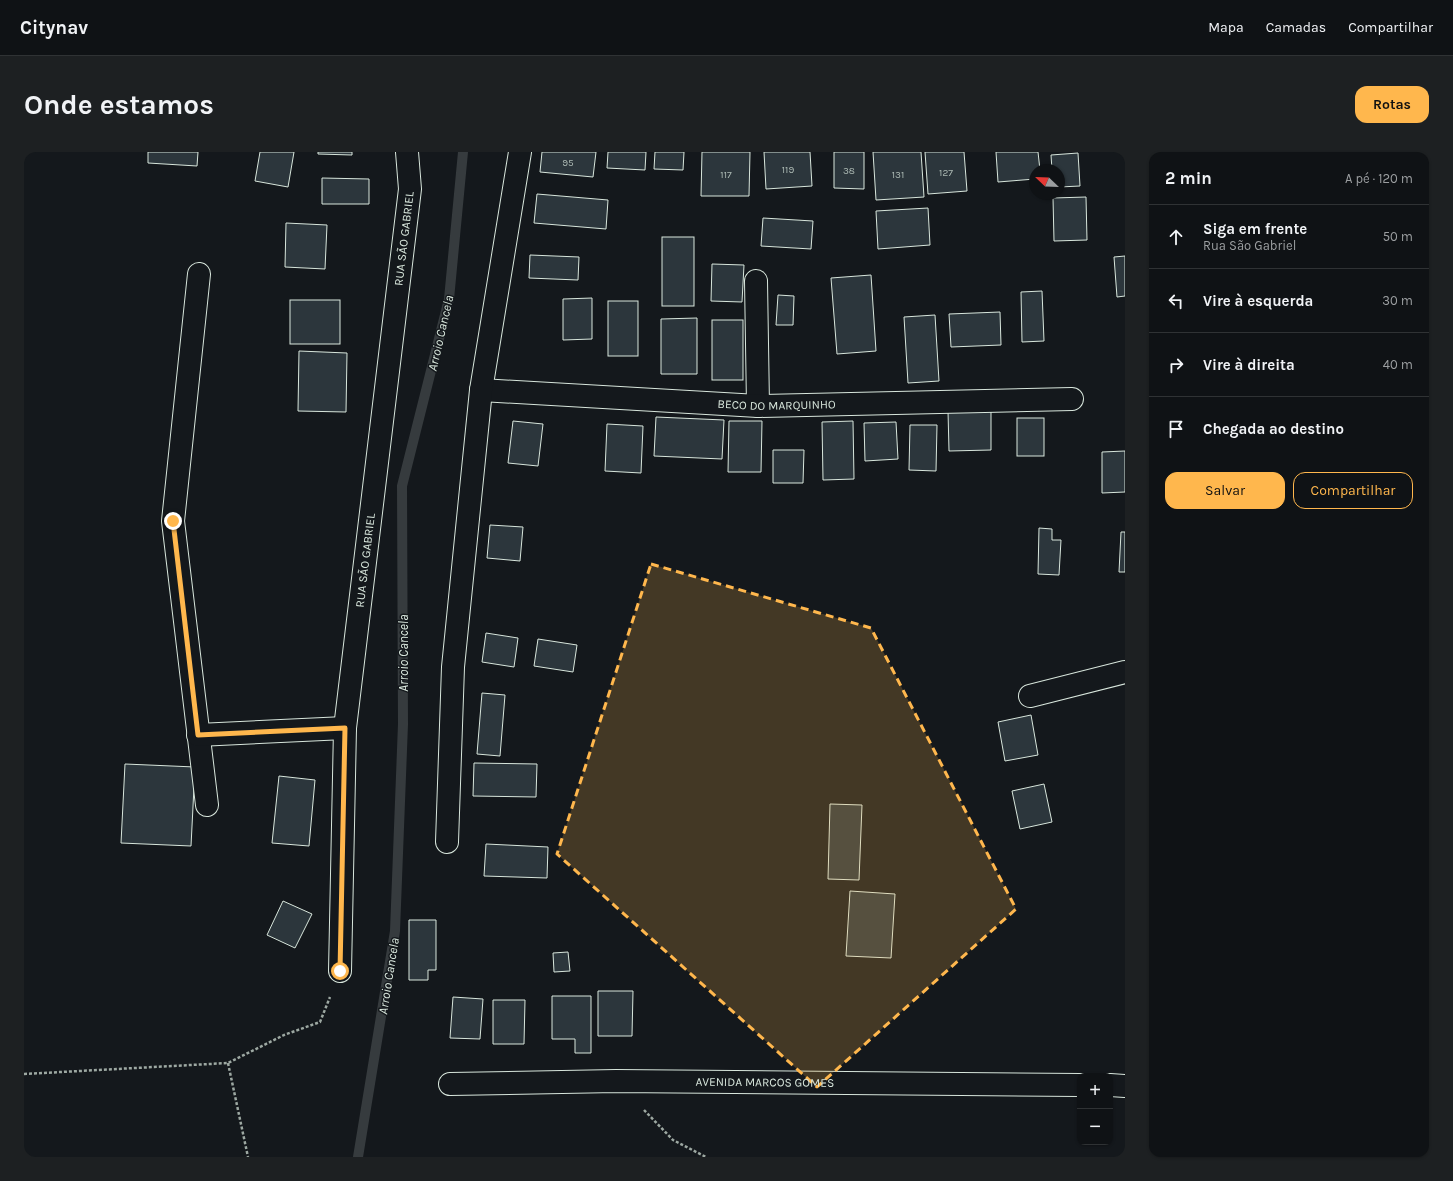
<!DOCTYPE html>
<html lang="pt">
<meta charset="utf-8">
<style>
:root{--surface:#0f1215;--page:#1d2022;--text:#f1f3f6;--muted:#9b9ea0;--line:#2f3234;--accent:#ffb74d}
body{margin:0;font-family:Karla,sans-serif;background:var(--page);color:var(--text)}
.controls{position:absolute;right:12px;bottom:12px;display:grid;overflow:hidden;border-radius:8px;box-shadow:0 1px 3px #0004}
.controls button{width:36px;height:36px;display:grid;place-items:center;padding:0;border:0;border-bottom:1px solid var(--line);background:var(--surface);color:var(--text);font:20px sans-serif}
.compass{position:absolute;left:1005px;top:12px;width:36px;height:36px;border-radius:50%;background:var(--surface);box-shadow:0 1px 3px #0004;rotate:293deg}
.stop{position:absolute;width:12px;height:12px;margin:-9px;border:3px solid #ffb74d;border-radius:50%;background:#fff}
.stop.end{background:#ffb74d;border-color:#fff;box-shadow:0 1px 4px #0008}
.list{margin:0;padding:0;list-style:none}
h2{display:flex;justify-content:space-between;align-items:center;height:52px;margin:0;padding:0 16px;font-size:17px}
h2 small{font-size:13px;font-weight:400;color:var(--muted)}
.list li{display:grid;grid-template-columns:26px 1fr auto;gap:12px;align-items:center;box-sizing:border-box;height:64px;padding:0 16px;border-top:1px solid var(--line)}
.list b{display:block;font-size:15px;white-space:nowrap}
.list p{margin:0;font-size:13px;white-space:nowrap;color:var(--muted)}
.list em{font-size:13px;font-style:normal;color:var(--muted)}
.actions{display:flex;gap:8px;padding:12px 16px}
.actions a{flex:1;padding:9px 0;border:1px solid var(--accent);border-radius:12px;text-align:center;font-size:14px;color:var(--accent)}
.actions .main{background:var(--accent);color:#111}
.icon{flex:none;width:22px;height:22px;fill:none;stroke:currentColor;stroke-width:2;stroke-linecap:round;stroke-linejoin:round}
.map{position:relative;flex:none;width:1101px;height:1005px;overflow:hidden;border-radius:12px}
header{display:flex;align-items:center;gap:24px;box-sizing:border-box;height:56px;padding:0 20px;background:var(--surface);border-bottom:1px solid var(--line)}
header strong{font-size:19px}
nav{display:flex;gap:22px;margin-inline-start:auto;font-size:14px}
.intro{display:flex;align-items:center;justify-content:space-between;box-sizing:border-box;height:96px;padding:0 24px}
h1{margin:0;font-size:28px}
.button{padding:10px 18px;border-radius:12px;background:var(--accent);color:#111;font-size:14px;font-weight:700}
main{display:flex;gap:24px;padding:0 24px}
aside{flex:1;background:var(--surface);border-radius:12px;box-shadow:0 1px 3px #0004}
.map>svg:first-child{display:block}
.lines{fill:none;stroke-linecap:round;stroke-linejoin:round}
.stream{stroke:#363b3e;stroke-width:10}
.building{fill:#2c363c;stroke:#d8e6dc}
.minor-casing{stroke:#d8e6dc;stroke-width:24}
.path{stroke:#9da8a2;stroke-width:2.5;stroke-dasharray:3 2;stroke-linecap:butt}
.minor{stroke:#14181c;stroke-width:22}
.route{stroke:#ffb74d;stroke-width:5}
.marked{fill:#ffb74d;fill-opacity:0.2;stroke:#ffb74d;stroke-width:3;stroke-dasharray:8 5;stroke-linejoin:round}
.labels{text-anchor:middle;stroke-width:3;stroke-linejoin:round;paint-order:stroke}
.number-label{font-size:10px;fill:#adbab4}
.street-label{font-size:12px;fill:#d8e6dc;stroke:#14181c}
.water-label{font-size:13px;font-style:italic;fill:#d8e6dc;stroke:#14181c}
</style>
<header>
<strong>Citynav</strong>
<nav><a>Mapa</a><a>Camadas</a><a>Compartilhar</a></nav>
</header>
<div class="intro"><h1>Onde estamos</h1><a class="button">Rotas</a></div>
<main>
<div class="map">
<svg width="1101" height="1005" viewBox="0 0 1101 1005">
<rect width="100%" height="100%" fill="#14181c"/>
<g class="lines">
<polyline class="stream" points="334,1005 371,779 379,572 378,334 425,147 439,0"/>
</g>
<g class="building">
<polygon points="124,0 174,0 173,14 124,11"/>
<polygon points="236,0 270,0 264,35 231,29"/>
<polygon points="294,0 328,0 328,3 294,2"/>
<polygon points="518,0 572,0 569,25 516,20"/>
<polygon points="584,0 622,0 621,18 583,16"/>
<polygon points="631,0 660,0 659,18 630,17"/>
<polygon points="678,0 726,0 725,44 677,44"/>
<polygon points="740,0 786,0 788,34 742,37"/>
<polygon points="810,0 840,0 840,37 810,36"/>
<polygon points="849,0 897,0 900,45 852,48"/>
<polygon points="901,0 940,0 943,39 904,42"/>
<polygon points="972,0 1014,0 1016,18 1011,18 1011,27 974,30"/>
<polygon points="1054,1 1056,34 1035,35 1035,18 1028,18 1027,3"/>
<polygon points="298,26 345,27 345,52 298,52"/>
<polygon points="513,42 584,48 582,77 510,71"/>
<polygon points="1062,45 1063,88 1030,89 1029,46"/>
<polygon points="904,56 906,93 854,97 852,59"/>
<polygon points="739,66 789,69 787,97 737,94"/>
<polygon points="262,71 303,73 301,117 261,115"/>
<rect x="638" y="85" width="32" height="69"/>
<polygon points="506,103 555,105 554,128 505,126"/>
<polygon points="1101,104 1101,144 1093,145 1090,105"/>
<polygon points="688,112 720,113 718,150 687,149"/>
<polygon points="847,123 852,199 813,202 807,126"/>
<polygon points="1018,139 1020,189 998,190 997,140"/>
<polygon points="754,143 770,144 769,173 752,173"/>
<polygon points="568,146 568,187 539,188 539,147"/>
<rect x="266" y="148" width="50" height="44"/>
<rect x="584" y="149" width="30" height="55"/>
<polygon points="976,160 977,193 927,195 925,162"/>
<polygon points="911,163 915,229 884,231 880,165"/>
<polygon points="673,166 673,222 637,222 637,167"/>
<rect x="688" y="168" width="31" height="60"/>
<polygon points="275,199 323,201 322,260 274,259"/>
<polygon points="967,258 967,298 925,299 924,259"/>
<polygon points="632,265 700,268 698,307 630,304"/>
<rect x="993" y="266" width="27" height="38"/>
<polygon points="489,269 519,272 514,314 484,311"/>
<polygon points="705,269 738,269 737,320 704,320"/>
<polygon points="829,269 830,327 799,328 798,270"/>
<polygon points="872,270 874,307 841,309 840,271"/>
<polygon points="583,272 619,274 617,321 581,319"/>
<polygon points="886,273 913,273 912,319 885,318"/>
<polygon points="749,298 780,298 779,331 749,331"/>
<polygon points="1101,299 1101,340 1078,341 1078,300"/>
<polygon points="466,373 499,375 496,409 463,406"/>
<polygon points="1015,376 1028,377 1028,388 1037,388 1035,423 1014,422"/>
<polygon points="1097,380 1101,380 1101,420 1095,420"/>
<polygon points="462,481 494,486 490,515 458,510"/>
<polygon points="514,487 553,493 549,520 510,514"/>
<polygon points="458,541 481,543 476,604 453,602"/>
<polygon points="1007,563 1014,603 981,609 974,570"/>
<polygon points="450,611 513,612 512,645 449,644"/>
<polygon points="101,612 171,615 167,694 97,691"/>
<polygon points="255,624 291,628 285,694 248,691"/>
<polygon points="1020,632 1028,670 996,677 988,639"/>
<polygon points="806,652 838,653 835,728 804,727"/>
<polygon points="462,692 524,695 523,726 460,724"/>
<polygon points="826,739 871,742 867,806 822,804"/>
<polygon points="259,749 288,762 271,796 243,783"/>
<polygon points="385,768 412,768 412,818 404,818 404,828 385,828"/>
<polygon points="544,800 546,819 530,820 529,801"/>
<polygon points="574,839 609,839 608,884 574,884"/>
<polygon points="528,844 567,844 567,901 551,901 551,887 528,887"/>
<polygon points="429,845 459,847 456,887 426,886"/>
<polygon points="469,848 501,848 500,892 469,892"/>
</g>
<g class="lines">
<defs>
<g id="minor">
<polyline points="175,122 149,369 183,653"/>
<polyline points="732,129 734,254"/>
<path id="s1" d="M457,238L734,254L1048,247"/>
<polyline points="1006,544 1101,520"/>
<polyline points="174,583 321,576"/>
<polyline points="423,690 429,515 457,238 496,0"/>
<path id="s2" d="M316,819L321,576L386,37L383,0"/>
<path id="s3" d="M426,932L592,929L1056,933"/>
<polyline points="1086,933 1101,934"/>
</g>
</defs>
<use href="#minor" class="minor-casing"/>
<g class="path">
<polyline points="204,911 224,1005"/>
<polyline points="0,922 204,911 260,883 296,870 306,845"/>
<polyline points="620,958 649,988 682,1005"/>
</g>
<use href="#minor" class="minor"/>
</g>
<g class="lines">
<polyline class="route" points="149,369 174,583 321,576 316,819"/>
</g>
<path class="marked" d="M627,412L847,476L992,757L793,935L533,702Z"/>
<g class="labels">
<g class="number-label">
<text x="544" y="14">95</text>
<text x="764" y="21">119</text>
<text x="825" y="22">38</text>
<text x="922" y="24">127</text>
<text x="702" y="26">117</text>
<text x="874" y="26">131</text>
</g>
<g class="street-label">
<text dy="4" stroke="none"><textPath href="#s2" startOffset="736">RUA SÃO GABRIEL</textPath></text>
<text dy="4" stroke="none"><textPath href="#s1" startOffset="296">BECO DO MARQUINHO</textPath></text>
<text dy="4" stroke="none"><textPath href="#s2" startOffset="412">RUA SÃO GABRIEL</textPath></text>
<text dy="4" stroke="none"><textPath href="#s3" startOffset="315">AVENIDA MARCOS GOMES</textPath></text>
</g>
<g class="water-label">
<text transform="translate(416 181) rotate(-77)" y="5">Arroio Cancela</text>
<text transform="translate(379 501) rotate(-90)" y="5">Arroio Cancela</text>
<text transform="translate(364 824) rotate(-81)" y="5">Arroio Cancela</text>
</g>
</g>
</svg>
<div class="controls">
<button>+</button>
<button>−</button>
</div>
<svg class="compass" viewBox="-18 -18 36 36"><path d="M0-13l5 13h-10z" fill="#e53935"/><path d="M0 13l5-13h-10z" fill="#9b9ea0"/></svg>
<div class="stop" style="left:316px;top:819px"></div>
<div class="stop end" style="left:149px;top:369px"></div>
</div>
<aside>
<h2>2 min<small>A pé · 120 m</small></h2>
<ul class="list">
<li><svg class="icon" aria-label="ahead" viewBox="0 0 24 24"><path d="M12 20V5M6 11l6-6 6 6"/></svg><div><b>Siga em frente</b><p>Rua São Gabriel</p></div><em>50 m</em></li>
<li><svg class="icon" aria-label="left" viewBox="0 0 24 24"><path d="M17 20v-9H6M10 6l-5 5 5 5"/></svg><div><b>Vire à esquerda</b></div><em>30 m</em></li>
<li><svg class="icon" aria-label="right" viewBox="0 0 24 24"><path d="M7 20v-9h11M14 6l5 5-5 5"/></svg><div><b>Vire à direita</b></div><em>40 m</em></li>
<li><svg class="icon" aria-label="arrive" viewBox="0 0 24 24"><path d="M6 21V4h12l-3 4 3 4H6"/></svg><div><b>Chegada ao destino</b></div></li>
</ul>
<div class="actions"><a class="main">Salvar</a><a>Compartilhar</a></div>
</aside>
</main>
